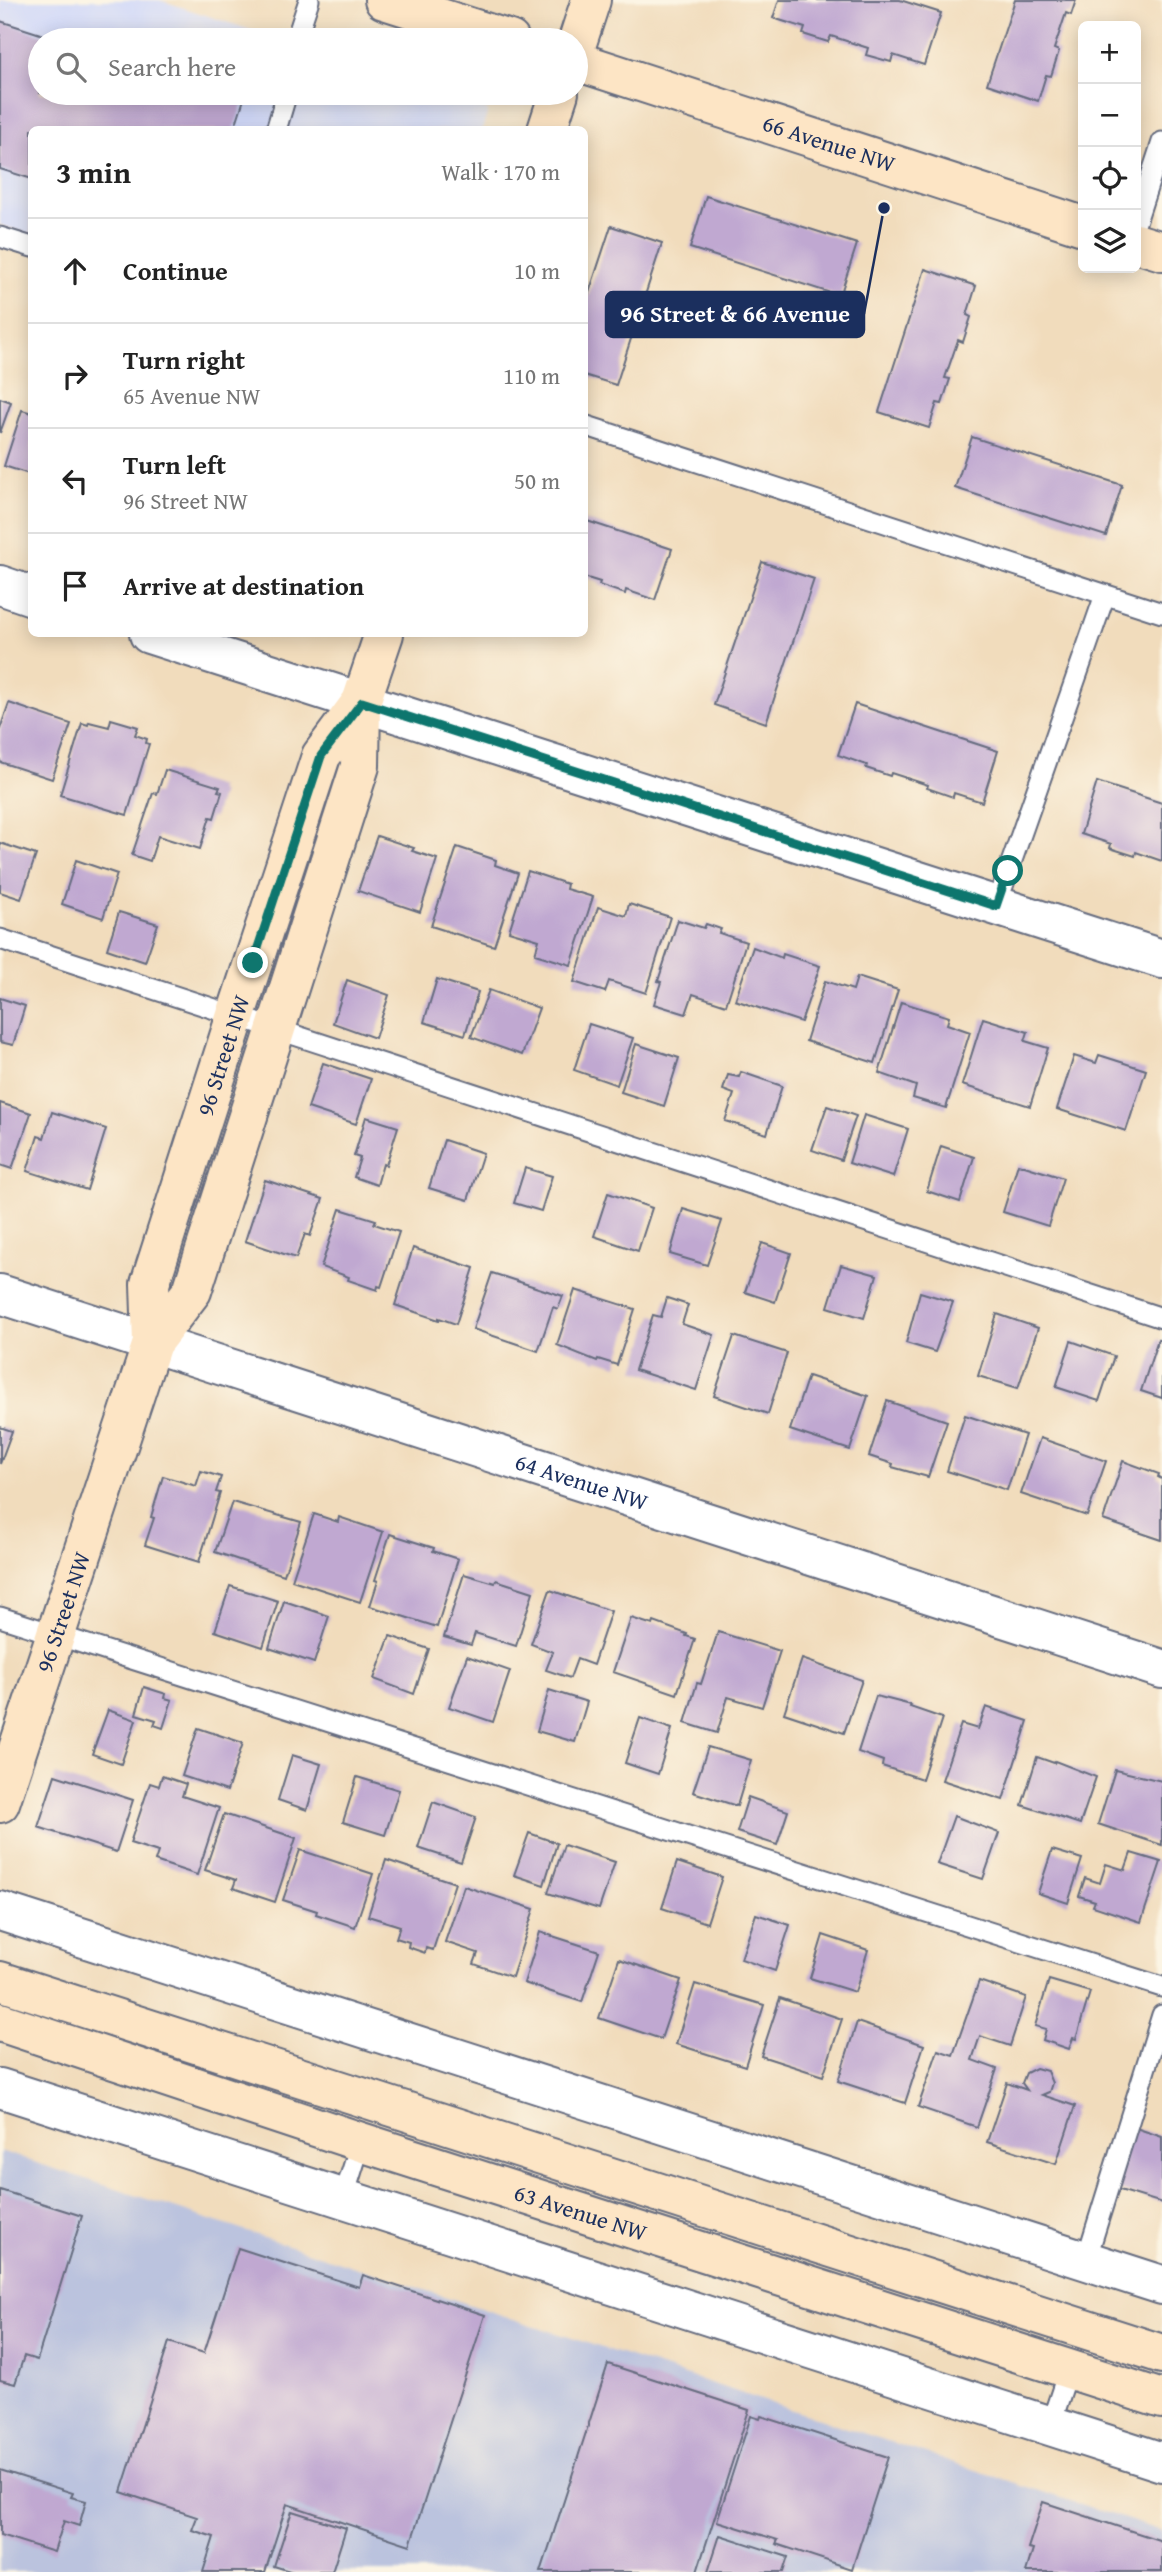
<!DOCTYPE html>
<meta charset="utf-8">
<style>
:root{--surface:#fff;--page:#f2f2f2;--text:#222;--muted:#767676;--line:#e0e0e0}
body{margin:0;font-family:"Gentium Book Plus",serif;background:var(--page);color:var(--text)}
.controls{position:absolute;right:21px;top:21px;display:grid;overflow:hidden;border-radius:10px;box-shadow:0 4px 18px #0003}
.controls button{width:63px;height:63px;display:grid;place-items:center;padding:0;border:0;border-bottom:2px solid var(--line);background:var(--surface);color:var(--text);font:35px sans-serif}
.stop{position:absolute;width:21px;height:21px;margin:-16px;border:5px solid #0f766e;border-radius:50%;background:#fff}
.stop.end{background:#0f766e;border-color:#fff;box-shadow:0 2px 7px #0008}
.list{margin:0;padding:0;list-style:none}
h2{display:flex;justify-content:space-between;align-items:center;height:91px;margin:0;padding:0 28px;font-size:30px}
h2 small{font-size:23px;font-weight:400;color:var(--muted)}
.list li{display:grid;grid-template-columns:46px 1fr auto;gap:21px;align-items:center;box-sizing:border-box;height:105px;padding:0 28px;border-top:2px solid var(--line)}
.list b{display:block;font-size:26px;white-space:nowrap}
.list p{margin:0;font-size:23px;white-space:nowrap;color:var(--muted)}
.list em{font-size:23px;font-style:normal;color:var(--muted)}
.icon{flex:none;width:38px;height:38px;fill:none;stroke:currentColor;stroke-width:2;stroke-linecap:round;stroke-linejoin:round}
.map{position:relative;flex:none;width:1162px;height:2572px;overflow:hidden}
.search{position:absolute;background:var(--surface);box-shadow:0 4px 18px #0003;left:28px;top:28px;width:560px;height:77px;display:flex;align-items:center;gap:18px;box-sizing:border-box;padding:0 24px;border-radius:38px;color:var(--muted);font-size:26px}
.panel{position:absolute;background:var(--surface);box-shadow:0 4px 18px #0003;left:28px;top:126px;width:560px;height:511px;border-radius:10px}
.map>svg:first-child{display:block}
.built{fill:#d1d9f9}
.industrial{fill:#bbc3de}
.building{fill:#c0a8d1}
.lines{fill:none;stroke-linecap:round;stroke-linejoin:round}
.lane-casing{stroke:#666c7f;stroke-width:23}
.street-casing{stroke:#666c7f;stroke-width:42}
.secondary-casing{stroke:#666c7f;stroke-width:42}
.lane{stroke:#fff;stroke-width:19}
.street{stroke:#fff;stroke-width:38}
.secondary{stroke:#fde5c5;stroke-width:38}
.route{stroke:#0f766e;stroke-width:9}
.labels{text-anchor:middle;stroke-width:7;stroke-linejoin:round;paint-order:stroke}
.street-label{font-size:23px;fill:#1b2f5e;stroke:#fcf5e5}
.leader{fill:none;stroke:#1b2f5e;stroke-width:2.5}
.callout-dot{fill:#1b2f5e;stroke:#fcf5e5;stroke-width:2.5}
.callout{fill:#1b2f5e;stroke:#1b2f5e;stroke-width:2.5}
.callout-label{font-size:24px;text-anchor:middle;font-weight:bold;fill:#fff}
</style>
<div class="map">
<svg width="1162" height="2572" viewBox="0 0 1162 2572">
<rect width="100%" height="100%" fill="#fcf5e5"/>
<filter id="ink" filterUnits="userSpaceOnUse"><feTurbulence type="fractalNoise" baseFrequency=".0143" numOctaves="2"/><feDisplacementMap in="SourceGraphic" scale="14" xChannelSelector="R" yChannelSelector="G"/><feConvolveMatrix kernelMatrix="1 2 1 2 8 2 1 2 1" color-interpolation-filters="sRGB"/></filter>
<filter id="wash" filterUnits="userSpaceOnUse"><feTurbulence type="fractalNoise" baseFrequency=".00686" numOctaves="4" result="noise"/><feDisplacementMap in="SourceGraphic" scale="28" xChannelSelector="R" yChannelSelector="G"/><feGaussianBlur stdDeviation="1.57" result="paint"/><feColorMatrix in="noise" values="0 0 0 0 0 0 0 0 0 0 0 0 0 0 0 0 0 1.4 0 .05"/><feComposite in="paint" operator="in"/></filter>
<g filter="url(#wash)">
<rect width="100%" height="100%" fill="#f1dcbc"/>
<polygon class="built" points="0,0 160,0 280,40 40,40 40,93 436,93 488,110 482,130 32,130 31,235 0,225"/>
<polygon class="industrial" points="0,2151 1162,2531 1162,2572 0,2572"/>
<g id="blocks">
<g class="building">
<polygon points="779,0 900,0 941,13 924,65 893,55 891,62 866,55 868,48 831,36 828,42 803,34 805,28 773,18"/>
<polygon points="1015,0 1076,0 1071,15 1066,13 1054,49 1059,51 1051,76 1046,75 1038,101 987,84"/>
<polygon points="0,21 59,40 40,40 40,93 226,93 244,99 234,130 32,130 32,179 0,169"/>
<polygon points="706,196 857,244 840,296 690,248"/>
<polygon points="611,226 662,243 616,385 584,375 584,308"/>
<polygon points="925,269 976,286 967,315 971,317 963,342 958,340 945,378 950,379 942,404 937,403 929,428 879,412"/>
<polygon points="0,398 11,402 0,433"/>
<polygon points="22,410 32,413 32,475 4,466"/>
<polygon points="972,437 1122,485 1106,536 955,488"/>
<polygon points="584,520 672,549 655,600 626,590 625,594 599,585 600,582 584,577"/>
<polygon points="762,562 814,579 766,723 714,705"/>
<polygon points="9,703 71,724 52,779 0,762 0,729"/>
<polygon points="855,704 998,751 982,802 954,793 953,797 927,788 928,785 891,773 890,776 866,768 867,765 838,755"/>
<polygon points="111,719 138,727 135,735 147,739 146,743 149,744 127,815 60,795 82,723 88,725 89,722 109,727"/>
<polygon points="165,770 220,787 218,791 222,792 214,818 210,817 200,849 158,836 150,861 132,855 153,793 157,794"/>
<polygon points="1097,782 1162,803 1162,861 1136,852 1135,856 1110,848 1111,844 1081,834"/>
<polygon points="377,836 414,848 412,851 437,859 420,912 358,891"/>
<polygon points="0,843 36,855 21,899 0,892"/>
<polygon points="457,847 496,860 495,865 518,873 494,946 431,926"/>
<polygon points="76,860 117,874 103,918 62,904"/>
<polygon points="528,871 567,884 566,889 593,897 571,965 535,954 539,940 509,931"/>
<polygon points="629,904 670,917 646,993 609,981 605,992 574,982 598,907 626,916"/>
<polygon points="119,912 158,924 145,962 107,949"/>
<polygon points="678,920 704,928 706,924 721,929 719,933 746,942 726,1005 693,994 686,1014 654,1004 661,982 658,981"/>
<polygon points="753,947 782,958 783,954 820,966 801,1022 735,1000"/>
<polygon points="857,977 898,990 875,1063 806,1041 825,981 853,990"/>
<polygon points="437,979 478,992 465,1035 424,1022"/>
<polygon points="347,980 389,995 375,1038 333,1023"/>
<polygon points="489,990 539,1008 522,1055 471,1037"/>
<polygon points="0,998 25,1006 13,1045 0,1042"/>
<polygon points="901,1002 949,1017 947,1024 970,1032 946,1108 913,1098 916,1086 879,1073"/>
<polygon points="983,1018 1028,1032 1025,1041 1048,1048 1030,1106 962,1085"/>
<polygon points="589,1024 633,1038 617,1085 574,1070"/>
<polygon points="636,1044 679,1058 664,1106 621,1092"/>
<polygon points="1099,1055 1146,1070 1126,1131 1057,1109 1074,1056 1096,1063"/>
<polygon points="323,1063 371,1079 356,1124 308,1108"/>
<polygon points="741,1072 782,1086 767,1134 725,1121 734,1094 723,1090 728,1075 739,1077"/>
<polygon points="0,1103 31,1113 12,1169 0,1165"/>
<polygon points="827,1106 856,1116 841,1160 812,1150"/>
<polygon points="52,1112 106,1129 87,1190 27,1171 38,1136 44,1138"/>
<polygon points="864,1115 908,1129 893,1177 849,1163"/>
<polygon points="366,1117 398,1127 386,1165 383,1164 377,1185 354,1177 360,1158 354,1156"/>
<polygon points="444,1140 483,1153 468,1200 429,1188"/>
<polygon points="941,1146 974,1157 960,1202 927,1191"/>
<polygon points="1018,1164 1063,1178 1048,1226 1003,1212"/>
<polygon points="525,1168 552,1176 541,1211 514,1203"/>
<polygon points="265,1180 323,1199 310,1236 305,1234 296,1258 245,1241"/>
<polygon points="608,1193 652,1208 638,1251 594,1236"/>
<polygon points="340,1209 376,1220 374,1224 399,1232 381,1287 378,1286 377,1290 348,1280 349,1277 321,1267"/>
<polygon points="683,1209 722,1221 707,1265 670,1254"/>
<polygon points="762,1243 791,1253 775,1302 745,1292"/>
<polygon points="413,1248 474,1268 456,1324 439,1318 439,1320 395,1305"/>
<polygon points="841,1265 877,1275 864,1318 828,1307"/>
<polygon points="492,1273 563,1296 558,1309 553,1307 538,1351 473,1329"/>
<polygon points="575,1290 635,1309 617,1365 598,1359 597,1361 557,1345"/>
<polygon points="920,1292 953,1302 935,1352 906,1343"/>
<polygon points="667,1298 688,1305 682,1324 714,1335 696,1390 635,1370 653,1315 661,1317"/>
<polygon points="997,1314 1038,1328 1018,1388 978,1376"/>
<polygon points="734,1336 787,1353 768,1414 714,1396"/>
<polygon points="1158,1339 1162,1341 1162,1398 1141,1391"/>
<polygon points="1071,1341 1114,1356 1099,1401 1056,1387"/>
<polygon points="808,1376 868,1396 850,1450 790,1430"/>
<polygon points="887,1401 947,1421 928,1477 892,1467 893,1464 869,1456"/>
<polygon points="965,1415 1025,1435 1007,1490 947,1471"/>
<polygon points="0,1427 12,1431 0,1464"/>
<polygon points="1040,1438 1106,1461 1087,1516 1021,1494"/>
<polygon points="1123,1461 1159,1474 1158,1477 1162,1479 1162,1540 1103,1520"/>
<polygon points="201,1471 221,1477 216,1492 220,1493 199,1562 145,1545 154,1518 151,1517 163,1476 196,1486"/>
<polygon points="232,1502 301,1522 284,1575 215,1552"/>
<polygon points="314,1514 338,1522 339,1517 383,1532 360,1602 292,1580"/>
<polygon points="390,1534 434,1548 433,1551 458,1559 437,1627 370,1606 378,1581 375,1580"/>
<polygon points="464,1574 495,1583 496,1580 533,1592 516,1646 475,1633 471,1645 444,1637"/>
<polygon points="230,1586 278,1601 263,1647 215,1631"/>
<polygon points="550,1590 611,1611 593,1665 577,1659 570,1678 546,1670 553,1652 531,1644"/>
<polygon points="284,1601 329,1616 314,1663 269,1648"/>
<polygon points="631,1618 653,1625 654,1622 687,1634 686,1636 695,1639 677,1694 613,1672"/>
<polygon points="718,1632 780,1651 762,1707 728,1697 717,1733 685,1723 697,1683 701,1684"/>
<polygon points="390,1636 429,1649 414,1694 374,1679"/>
<polygon points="467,1656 510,1671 493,1722 449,1707"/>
<polygon points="802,1659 862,1680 844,1733 784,1713"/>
<polygon points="144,1687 166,1694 165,1698 172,1700 163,1728 154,1725 156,1720 136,1714"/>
<polygon points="549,1690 587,1702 575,1742 537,1731"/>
<polygon points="876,1696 911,1705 910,1707 942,1718 922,1779 882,1766 883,1761 858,1752"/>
<polygon points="986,1707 1028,1721 1003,1800 942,1780 961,1724 978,1729"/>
<polygon points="108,1710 136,1720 121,1764 92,1754"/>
<polygon points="640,1718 672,1729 658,1774 625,1763"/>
<polygon points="198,1728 243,1743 227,1791 182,1776"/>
<polygon points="708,1747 751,1760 737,1806 693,1792"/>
<polygon points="292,1755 321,1764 307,1810 278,1800"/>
<polygon points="1037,1757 1054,1763 1055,1761 1096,1777 1080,1824 1022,1805"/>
<polygon points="1115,1770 1162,1781 1162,1845 1098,1824"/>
<polygon points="55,1775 133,1800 116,1852 38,1827"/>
<polygon points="162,1776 186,1784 182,1796 219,1808 197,1875 155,1861 158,1852 130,1843 150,1783 159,1786"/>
<polygon points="357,1777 399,1790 385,1835 343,1822"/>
<polygon points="748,1797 788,1811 777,1845 737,1832"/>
<polygon points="433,1802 476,1817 461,1862 418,1848"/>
<polygon points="224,1814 296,1838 275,1902 233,1888 236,1880 205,1870"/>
<polygon points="954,1816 999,1833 983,1879 937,1864"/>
<polygon points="529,1833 557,1843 544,1885 514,1875"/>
<polygon points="564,1845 615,1862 599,1909 548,1893"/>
<polygon points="300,1850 373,1874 355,1927 316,1914 317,1911 283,1900"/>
<polygon points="1052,1850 1082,1859 1068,1903 1038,1893"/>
<polygon points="1131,1853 1161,1862 1141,1922 1093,1906 1095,1901 1079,1896 1085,1878 1100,1883 1106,1864 1125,1870"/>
<polygon points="386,1860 455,1883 433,1950 426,1948 425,1953 408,1947 409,1942 396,1938 400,1926 368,1916"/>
<polygon points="677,1862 722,1877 707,1923 662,1908"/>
<polygon points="464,1886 534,1909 512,1977 474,1964 478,1953 445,1942"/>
<polygon points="756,1914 790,1925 775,1971 741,1959"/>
<polygon points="540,1932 599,1951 582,2002 524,1983"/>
<polygon points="823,1935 868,1950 855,1992 810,1978"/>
<polygon points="619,1959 681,1980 661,2039 599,2018"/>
<polygon points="1049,1980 1090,1992 1076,2039 1073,2038 1069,2049 1043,2040 1046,2029 1035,2026"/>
<polygon points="979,1981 1026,1997 1010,2046 980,2036 972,2060 997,2069 977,2127 918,2107 938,2050 953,2055"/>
<polygon points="695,1984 764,2005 745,2066 676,2044"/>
<polygon points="780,1998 842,2019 823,2076 761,2056"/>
<polygon points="857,2022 924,2045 905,2103 838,2081"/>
<polygon points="1036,2068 1047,2071 1052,2083 1049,2092 1042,2095 1075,2106 1056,2164 987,2142 1007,2083 1027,2090 1022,2083 1026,2073"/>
<polygon points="1130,2126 1162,2137 1162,2203 1110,2187"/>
<polygon points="0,2190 82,2216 37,2360 24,2356 15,2384 0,2380"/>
<polygon points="238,2248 359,2287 363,2275 485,2315 410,2545 287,2504 265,2572 203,2572 214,2537 192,2530 197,2517 121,2492 169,2342 204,2353"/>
<polygon points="608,2364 749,2410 697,2572 541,2572"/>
<polygon points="751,2416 760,2419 761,2416 888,2457 852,2569 776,2544 778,2540 717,2521"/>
<polygon points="0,2470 73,2493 71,2497 86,2501 79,2526 64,2521 54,2552 0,2535"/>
<polygon points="1043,2502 1162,2541 1162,2572 1026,2572 1033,2549 1028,2548"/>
<polygon points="292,2511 346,2528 332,2572 293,2572 274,2566"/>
<polygon points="720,2535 788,2557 783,2572 708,2572"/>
</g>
</g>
</g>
<g filter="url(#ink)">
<use href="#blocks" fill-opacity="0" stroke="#666c7f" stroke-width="2"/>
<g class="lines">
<defs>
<g id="lane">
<polyline points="296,40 309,0"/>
<polyline points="276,130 287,93"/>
<polyline points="1136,222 1162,142"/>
<polyline points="0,237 32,247"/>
<polyline points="584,425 1162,613"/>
<polyline points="996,906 1105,595"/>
<polyline points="0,939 1162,1318"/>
<polyline points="0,1617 1162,1987"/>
<polyline points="343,2199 361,2142"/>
<polyline points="1086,2260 1162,2015"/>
<polyline points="1050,2426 1069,2369"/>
</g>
<g id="street">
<polyline points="0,585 32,596"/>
<polyline points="149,634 1162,959"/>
<path id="s1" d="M0,1294L1162,1669"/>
<polyline points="0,1911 1162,2285"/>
<polyline points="0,2088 1162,2462"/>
</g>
<g id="secondary">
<polyline points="384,0 510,40"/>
<polyline points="576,46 591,0"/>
<path id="s2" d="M576,61L1083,226"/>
<polyline points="547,130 559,93"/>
<polyline points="1136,243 1162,251"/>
<path id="s3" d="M152,1343L150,1284L236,1015L321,756L361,702"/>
<path id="s4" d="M0,1803L152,1343L192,1291L360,766L361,702L384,634"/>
<polyline points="0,1981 1162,2354"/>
<path id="s5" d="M0,2022L361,2142L1162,2399"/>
</g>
</defs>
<use href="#lane" class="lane-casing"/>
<use href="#street" class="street-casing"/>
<use href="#secondary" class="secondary-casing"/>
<use href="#lane" class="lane"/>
<use href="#street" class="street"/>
<use href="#secondary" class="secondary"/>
</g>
</g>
<g class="lines" filter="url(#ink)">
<polyline class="route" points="253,963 321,756 362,702 996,906 1008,871"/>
</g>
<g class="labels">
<g class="street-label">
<text dy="8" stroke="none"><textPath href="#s2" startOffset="266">66 Avenue NW</textPath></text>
<text dy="8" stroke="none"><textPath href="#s3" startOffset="299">96 Street NW</textPath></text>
<text dy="8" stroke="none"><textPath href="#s1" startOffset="611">64 Avenue NW</textPath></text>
<text dy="8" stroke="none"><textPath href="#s4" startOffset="201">96 Street NW</textPath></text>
<text dy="8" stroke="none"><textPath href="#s5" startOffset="611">63 Avenue NW</textPath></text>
</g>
</g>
<path class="leader" d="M884 208L864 314"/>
<circle class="callout-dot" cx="884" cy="208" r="7"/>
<rect class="callout" x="606" y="292" width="258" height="45" rx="7"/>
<g class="callout-label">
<text x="735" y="322">96 Street &amp; 66 Avenue</text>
</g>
</svg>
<div class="controls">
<button>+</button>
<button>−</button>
<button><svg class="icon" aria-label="locate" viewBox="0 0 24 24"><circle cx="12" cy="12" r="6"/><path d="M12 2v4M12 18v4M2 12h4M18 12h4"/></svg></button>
<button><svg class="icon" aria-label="layers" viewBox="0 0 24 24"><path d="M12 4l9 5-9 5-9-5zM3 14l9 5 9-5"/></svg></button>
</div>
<div class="stop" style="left:1008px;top:871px"></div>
<div class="stop end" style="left:253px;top:963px"></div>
<div class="search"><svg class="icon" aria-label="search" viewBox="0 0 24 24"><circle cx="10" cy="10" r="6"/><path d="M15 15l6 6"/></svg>Search here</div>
<section class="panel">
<h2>3 min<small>Walk · 170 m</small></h2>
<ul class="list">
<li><svg class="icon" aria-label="ahead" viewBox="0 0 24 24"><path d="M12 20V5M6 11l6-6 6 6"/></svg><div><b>Continue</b></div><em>10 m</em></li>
<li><svg class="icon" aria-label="right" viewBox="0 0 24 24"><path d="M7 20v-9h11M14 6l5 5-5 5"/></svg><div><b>Turn right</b><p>65 Avenue NW</p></div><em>110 m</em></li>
<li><svg class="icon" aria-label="left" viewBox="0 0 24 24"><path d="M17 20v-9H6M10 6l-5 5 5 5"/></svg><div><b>Turn left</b><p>96 Street NW</p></div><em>50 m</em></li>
<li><svg class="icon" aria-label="arrive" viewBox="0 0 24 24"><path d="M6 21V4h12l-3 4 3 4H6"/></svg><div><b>Arrive at destination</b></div></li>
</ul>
</section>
</div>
